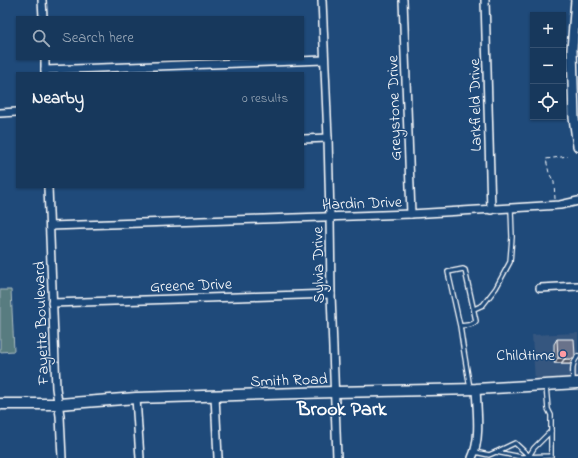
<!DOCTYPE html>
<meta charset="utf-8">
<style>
:root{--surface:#17385c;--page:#203f62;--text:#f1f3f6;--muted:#9eacbb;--line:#365272}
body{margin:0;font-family:"Indie Flower",sans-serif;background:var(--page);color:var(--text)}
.controls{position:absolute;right:12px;top:12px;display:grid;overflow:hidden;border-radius:0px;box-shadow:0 1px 3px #0004}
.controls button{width:36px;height:36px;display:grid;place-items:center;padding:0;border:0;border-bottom:1px solid var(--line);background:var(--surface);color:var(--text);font:20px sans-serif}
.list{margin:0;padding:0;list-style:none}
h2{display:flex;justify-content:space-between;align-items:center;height:52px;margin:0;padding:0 16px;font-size:17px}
h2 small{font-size:13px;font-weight:400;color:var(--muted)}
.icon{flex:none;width:22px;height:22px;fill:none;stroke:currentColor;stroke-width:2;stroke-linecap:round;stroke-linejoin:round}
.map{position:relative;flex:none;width:578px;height:458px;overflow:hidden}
.search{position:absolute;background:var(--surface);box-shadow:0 1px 3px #0004;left:16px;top:16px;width:288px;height:44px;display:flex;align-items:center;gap:10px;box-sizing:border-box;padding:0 14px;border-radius:0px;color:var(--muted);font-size:15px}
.panel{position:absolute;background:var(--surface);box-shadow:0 1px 3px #0004;left:16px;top:72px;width:288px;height:116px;border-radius:0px}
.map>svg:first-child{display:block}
.built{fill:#35567f}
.green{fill:#587b80;stroke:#acbdc0}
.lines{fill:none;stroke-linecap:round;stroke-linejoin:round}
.service-casing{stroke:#fff;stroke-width:6}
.minor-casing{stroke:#fff;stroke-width:10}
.tertiary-casing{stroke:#fff;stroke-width:12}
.secondary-casing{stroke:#fff;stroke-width:13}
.path{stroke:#fff;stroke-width:1;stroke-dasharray:4 3;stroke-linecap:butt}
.service{stroke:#1f4a7a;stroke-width:3.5}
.minor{stroke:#1f4a7a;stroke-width:7}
.tertiary{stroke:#1f4a7a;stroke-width:9}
.secondary{stroke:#1f4a7a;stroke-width:10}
.wall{fill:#5a6277;stroke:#fff}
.shaded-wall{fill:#4a5061;stroke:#fff}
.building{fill:#69728a;stroke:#fff}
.poi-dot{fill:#ff9aa2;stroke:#1f4a7a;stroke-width:1.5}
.labels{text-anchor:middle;stroke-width:3;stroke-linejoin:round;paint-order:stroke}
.street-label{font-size:16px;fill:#fff;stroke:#1f4a7a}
.poi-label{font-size:16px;fill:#fff;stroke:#1f4a7a;text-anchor:end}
.district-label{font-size:20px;font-weight:bold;fill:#fff;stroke:#1f4a7a}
</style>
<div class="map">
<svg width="578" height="458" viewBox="0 0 578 458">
<rect width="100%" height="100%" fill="#1f4a7a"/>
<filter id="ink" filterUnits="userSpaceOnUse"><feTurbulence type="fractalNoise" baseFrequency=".025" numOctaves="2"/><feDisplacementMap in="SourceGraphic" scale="8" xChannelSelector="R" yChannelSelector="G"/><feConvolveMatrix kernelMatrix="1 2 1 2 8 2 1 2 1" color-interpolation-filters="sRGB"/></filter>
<g filter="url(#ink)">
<polygon class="built" points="578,333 578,380 535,382 532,335"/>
<polygon class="green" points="0,290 11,290 14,351 0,352"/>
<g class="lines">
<defs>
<g id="service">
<polyline points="474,309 483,305 496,288 510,262 512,237 511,209"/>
<path d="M460,326L448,272L463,269L465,270L476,321C473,326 465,325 460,326L463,346L470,388"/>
<path d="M573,382C573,373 571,363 578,356"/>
<polyline points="475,452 489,455 496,452 521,457 551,456 551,415 548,409 546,386"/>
<polyline points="496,452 515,443 529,456 534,448 551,431"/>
</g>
<g id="minor">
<polyline points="42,0 43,17"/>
<polyline points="322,0 328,138 330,217 331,294 337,458"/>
<polyline points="403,0 411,214"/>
<polyline points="485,0 491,210"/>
<polyline points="45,59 45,73"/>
<polyline points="45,70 324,60"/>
<polyline points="0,113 17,112"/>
<polyline points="303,139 328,138"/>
<polyline points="48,187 56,388 60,416 62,458"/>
<polyline points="50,226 411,214 560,205 578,201"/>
<polyline points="540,288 578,286"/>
<polyline points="52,303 331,294"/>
<polyline points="215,396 218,458"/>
<polyline points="136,398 140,458"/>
<path d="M472,458C481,439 477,410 476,389"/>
</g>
<polyline id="tertiary" points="576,0 572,49 574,118 578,146"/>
<polyline id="secondary" points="0,404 59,404 136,398 335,392 476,389 578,383"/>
</defs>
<use href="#service" class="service-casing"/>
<use href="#minor" class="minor-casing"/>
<use href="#tertiary" class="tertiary-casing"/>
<use href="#secondary" class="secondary-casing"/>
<polyline class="path" points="555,199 554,182 549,173 546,159 568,156"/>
<use href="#service" class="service"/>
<use href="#minor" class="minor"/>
<use href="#tertiary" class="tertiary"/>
<use href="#secondary" class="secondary"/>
</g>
<polygon class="wall" points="557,339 570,364 561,364 561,363 554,363 554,344"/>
<g class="shaded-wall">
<polygon points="558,358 565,358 561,363 554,363"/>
<polygon points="565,359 574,359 570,364 561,364"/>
</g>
<polygon class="building" points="557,339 574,339 575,355 574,359 565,359 565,358 558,358"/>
</g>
<circle class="poi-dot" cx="563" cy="354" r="4"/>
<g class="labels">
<g class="street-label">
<text transform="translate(474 105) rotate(-91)" y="6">Larkfield Drive</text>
<text transform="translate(393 108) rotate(-92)" y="6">Greystone Drive</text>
<text transform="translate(362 202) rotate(-2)" y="6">Hardin Drive</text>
<text transform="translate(317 265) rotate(-91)" y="6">Sylvia Drive</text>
<text transform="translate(191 284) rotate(-2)" y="6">Greene Drive</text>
<text transform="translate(40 323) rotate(-92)" y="6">Fayette Boulevard</text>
<text transform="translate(289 379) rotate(-2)" y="6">Smith Road</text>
</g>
<g class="poi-label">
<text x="555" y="360">Childtime</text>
</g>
<g class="district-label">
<text x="342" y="415">Brook Park</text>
</g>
</g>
</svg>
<div class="controls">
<button>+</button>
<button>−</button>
<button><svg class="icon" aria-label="locate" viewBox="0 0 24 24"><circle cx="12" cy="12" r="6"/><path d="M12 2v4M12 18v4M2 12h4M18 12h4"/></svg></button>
</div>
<div class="search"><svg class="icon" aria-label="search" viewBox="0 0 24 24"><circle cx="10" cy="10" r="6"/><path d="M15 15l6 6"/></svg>Search here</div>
<section class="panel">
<h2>Nearby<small>0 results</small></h2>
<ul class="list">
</ul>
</section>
</div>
